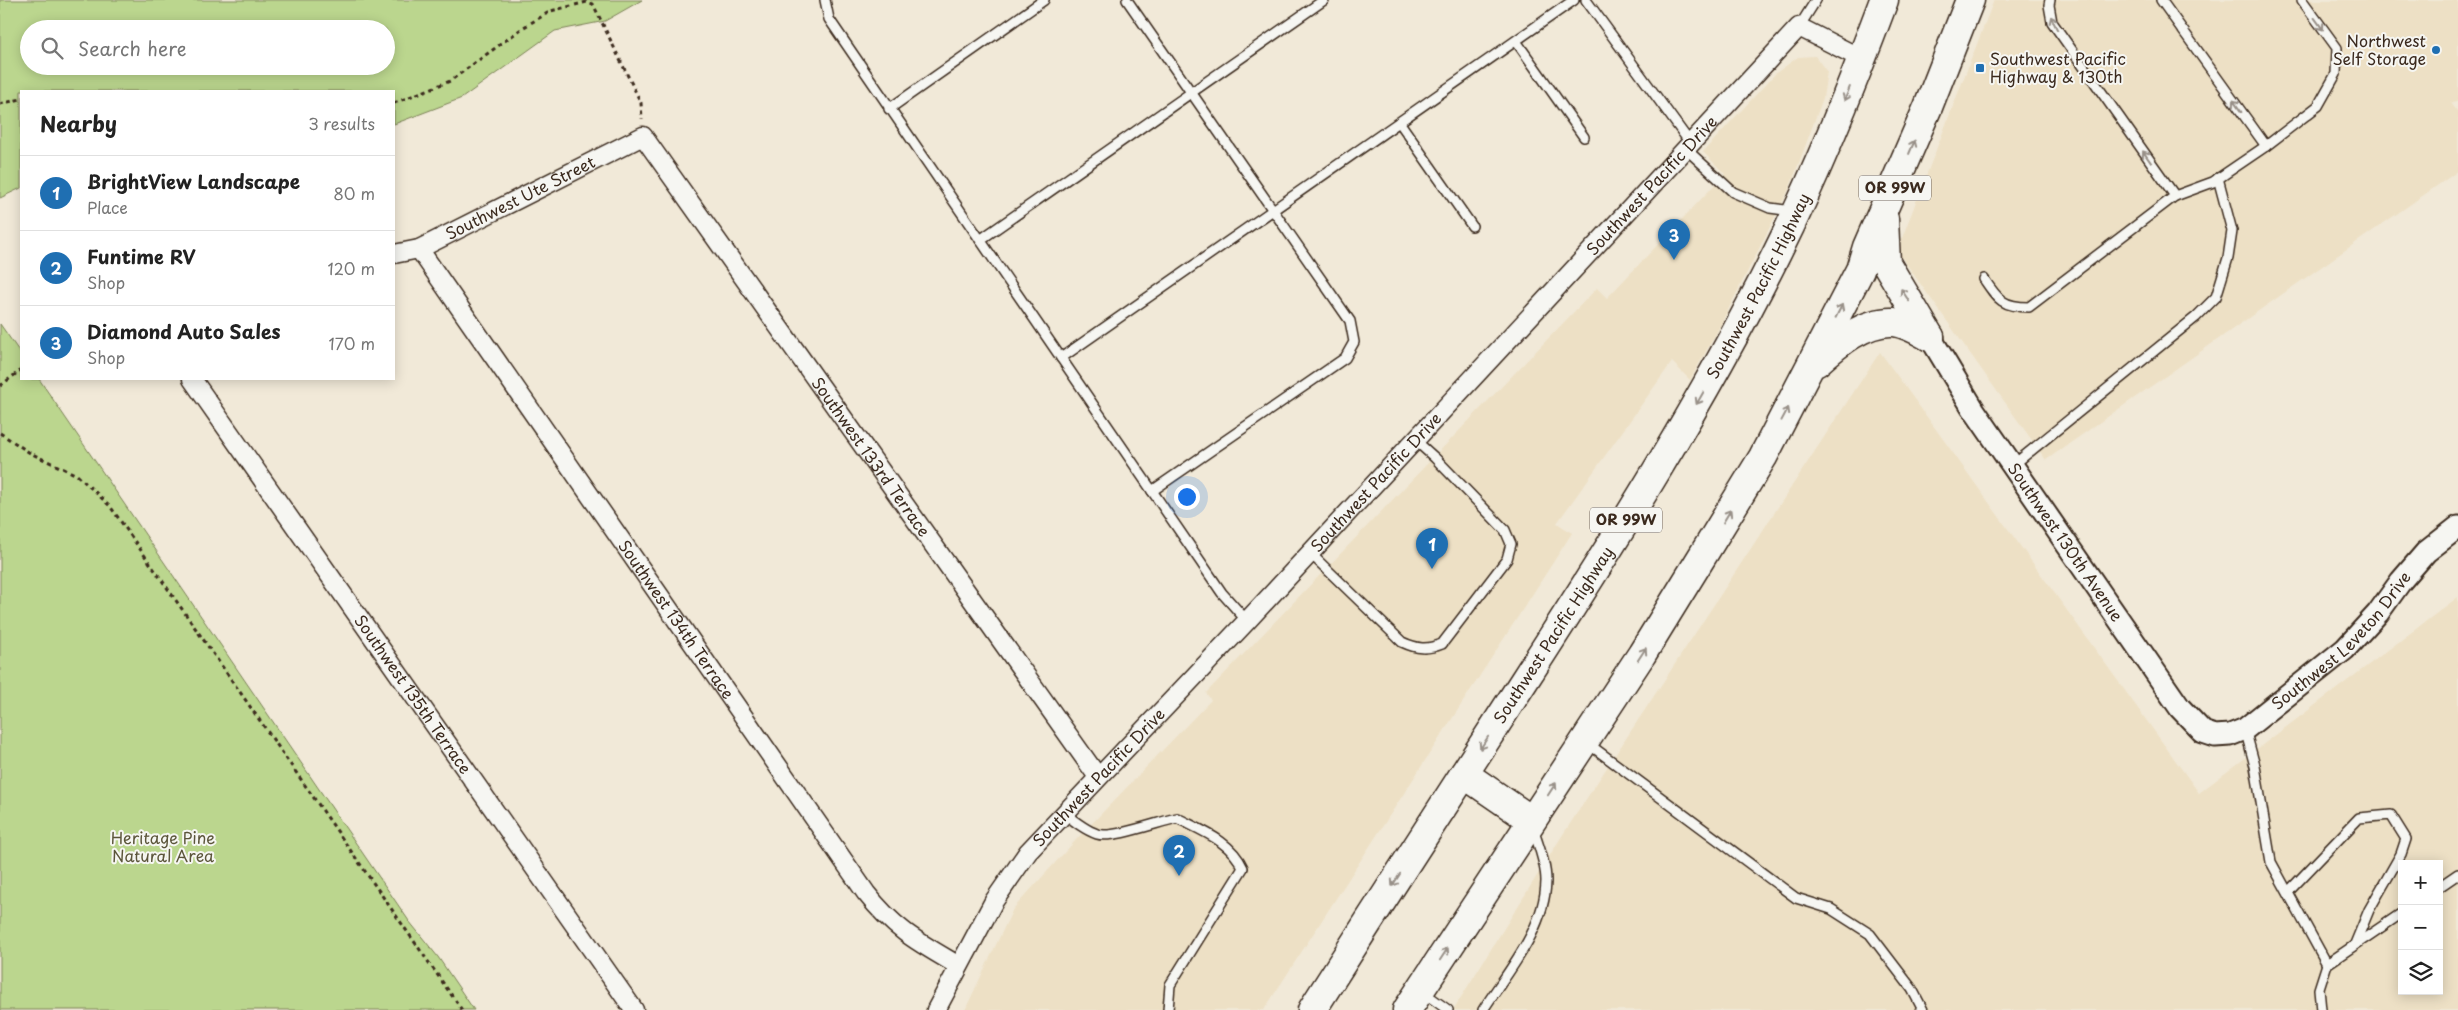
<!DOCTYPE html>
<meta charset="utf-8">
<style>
:root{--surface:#fff;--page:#f6f6f6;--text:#222;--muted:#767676;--line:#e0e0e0;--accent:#1f6fb2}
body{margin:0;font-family:"Playpen Sans",sans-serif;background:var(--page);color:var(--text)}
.controls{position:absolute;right:15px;bottom:15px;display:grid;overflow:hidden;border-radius:0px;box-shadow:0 2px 12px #0003}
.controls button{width:45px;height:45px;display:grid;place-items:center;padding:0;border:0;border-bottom:1px solid var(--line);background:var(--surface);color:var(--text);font:25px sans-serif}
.you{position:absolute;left:1186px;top:496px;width:18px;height:18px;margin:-12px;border:4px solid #fff;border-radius:50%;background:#1a73e8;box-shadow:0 0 0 8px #1a73e833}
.badge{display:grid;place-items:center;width:32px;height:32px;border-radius:50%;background:var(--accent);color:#fff;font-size:16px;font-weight:700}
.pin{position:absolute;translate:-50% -41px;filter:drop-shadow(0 1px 2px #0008)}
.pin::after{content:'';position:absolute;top:26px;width:18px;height:15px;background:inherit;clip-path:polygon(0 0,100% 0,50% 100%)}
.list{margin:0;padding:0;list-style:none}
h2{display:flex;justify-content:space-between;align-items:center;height:65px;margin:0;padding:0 20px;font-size:21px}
h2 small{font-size:16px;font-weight:400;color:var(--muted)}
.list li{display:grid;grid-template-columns:32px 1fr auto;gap:15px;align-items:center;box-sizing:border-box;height:75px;padding:0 20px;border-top:1px solid var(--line)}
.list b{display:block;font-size:19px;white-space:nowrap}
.list p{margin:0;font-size:16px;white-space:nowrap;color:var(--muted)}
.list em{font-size:16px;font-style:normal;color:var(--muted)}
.icon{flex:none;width:28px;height:28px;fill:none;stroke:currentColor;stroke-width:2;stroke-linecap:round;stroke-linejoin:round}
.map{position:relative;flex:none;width:2458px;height:1010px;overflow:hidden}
.search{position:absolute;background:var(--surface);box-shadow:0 2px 12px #0003;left:20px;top:20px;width:375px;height:55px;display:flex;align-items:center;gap:12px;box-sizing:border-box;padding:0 18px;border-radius:28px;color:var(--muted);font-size:19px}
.panel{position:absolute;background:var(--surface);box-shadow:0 2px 12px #0003;left:20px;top:90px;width:375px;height:290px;border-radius:0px}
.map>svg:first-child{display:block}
.built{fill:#ede0c5;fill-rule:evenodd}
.green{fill:#bbd68e;stroke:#7b8056;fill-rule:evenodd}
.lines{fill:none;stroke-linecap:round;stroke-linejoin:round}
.service-casing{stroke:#3b2a1e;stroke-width:12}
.minor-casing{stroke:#3b2a1e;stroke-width:21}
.tertiary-casing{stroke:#3b2a1e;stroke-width:25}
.trunk-casing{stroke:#3b2a1e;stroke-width:31}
.path{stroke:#3b2a1e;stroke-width:3;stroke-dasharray:4 4;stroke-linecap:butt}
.service{stroke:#f6f6f2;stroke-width:9}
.minor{stroke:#f6f6f2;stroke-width:18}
.tertiary{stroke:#f6f6f2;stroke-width:21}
.trunk{stroke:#f6f6f2;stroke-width:28}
.oneway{stroke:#989088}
.poi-dot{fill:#1f6fb2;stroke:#f6f6f2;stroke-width:2}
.labels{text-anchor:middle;stroke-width:4;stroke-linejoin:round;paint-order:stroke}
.shield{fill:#f6f6f2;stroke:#73675e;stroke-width:1}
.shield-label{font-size:15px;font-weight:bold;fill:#3b2a1e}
.poi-label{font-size:16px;fill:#3b2a1e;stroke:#f6f6f2;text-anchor:end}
.street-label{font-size:16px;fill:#3b2a1e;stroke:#f6f6f2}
.park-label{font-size:16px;fill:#5b553a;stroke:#f6f6f2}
</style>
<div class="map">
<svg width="2458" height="1010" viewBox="0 0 2458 1010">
<rect width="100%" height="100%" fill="#f1e9d8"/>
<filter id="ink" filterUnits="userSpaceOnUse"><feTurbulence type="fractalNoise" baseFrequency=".02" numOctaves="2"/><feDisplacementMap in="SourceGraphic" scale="10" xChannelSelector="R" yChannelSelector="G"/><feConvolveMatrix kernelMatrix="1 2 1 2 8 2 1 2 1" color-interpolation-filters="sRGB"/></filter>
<g filter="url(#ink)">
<g class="built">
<polygon points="1994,0 2458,0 2458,100 2451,103 2458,112 2458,171 2046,460 1897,251"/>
<polygon points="1815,56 1827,72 1823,98 1790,187 1718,330 1690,380 1672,362 1557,523 1572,533 1264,1010 965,1010 1013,909 1075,841 1211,700 1206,693 1597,288 1607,298 1725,174 1703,152 1776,73 1798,57"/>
<path d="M1880,352L2199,793L2458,597V1010H1453L1560,839ZM2402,864H2439V991H2402Z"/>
</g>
<g class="green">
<path d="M0,0H642L605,21L555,31L462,98L394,124V91H21V188L0,198ZM29,29H386V66H29Z"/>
<polygon points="0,324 21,354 21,379 39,379 409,921 438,957 474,1010 0,1010"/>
</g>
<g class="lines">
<defs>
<g id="service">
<polyline points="825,0 829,19 1222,593 1247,621"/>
<polyline points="1127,0 1350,321 1354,342 1345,358 1152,491"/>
<polyline points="1586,0 1691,144"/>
<polyline points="2050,0 2049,5 2052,22 2175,196"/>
<polyline points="2161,0 2266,146"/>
<polyline points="1799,27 1816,0"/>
<polyline points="1516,41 1584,137"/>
<polyline points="889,109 1044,0"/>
<polyline points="1400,123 1472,226"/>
<polyline points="1686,149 1733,192 1770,208 1793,211"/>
<polyline points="980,240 1324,0"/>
<path d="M1984,279C1998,300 2003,307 2029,307L2175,196L2213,182L2266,146L2318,106L2336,74L2337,48L2302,0"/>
<polyline points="1061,358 1574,0"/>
<polyline points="2012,466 2196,317 2216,297 2228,258 2232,231 2218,178"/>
<path d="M1310,553L1402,642C1417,649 1427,650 1442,644L1507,559L1511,544L1505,530L1435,458L1415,440"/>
<polyline points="2245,729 2255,766 2271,862 2327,964 2402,913"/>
<polyline points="1586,742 1796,898 1831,909 1870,934 1912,989 1923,1010"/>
<path d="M1064,813C1074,821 1085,830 1097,834C1113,839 1158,822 1177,818C1202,831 1231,841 1243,868L1170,985L1168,1010"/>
<polyline points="2439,887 2458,874"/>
<polyline points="2288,892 2359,818 2391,815 2406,839 2401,854 2369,910 2355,944"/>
<polyline points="1423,992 1448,1010"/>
<path d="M1483,1010C1508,971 1545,929 1546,881C1546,863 1538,845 1533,828"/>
<polyline points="2321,1010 2319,989 2327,964"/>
</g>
<g id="minor">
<path id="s1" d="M419,249L866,893C896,931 918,942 959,966"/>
<path id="s2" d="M394,254L419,249L643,136L1098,777"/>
<path id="s3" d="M192,379L634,1010"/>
<path id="s4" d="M936,1010L994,901L1028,852L1247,621L1799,27L1862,59"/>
</g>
<g id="tertiary">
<path id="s5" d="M1930,337L1974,410L2180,708L2203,732L2215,736L2230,735L2245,729L2345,649L2378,613L2401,581L2426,552L2458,527"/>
</g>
<g id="trunk">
<polyline points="1884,219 1886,263 1930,337"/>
<path d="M1817,362C1837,344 1865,320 1894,322C1907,324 1919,331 1930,337"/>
<polyline points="1464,774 1531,820"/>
<path id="s6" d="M1312,1010C1382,900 1453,791 1524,681C1614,542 1703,402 1777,253C1818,171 1852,86 1884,0"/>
<polyline points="1407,1010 1642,654 1695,568 1763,457 1860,270 1867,247 1928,107 1970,0"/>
</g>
</defs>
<use href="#service" class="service-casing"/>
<use href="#minor" class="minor-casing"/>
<use href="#tertiary" class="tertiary-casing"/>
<use href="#trunk" class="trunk-casing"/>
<g class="path">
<polyline points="394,103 450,81 524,27 551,11 587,2 593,4 641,103 642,119"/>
<polyline points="0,104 21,99"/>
<polyline points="0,386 21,370"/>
<polyline points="0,433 30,453 77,475 110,506 462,1010"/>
</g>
<use href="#service" class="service"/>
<use href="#minor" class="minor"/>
<use href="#tertiary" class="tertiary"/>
<use href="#trunk" class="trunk"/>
</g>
<defs><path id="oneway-shaft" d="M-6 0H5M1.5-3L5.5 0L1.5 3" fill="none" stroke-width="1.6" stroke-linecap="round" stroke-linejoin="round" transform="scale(1.25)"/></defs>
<g class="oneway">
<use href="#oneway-shaft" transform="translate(2054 23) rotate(-116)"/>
<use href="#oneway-shaft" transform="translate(2319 24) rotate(54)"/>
<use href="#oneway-shaft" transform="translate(1847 94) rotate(112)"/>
<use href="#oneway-shaft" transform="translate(2237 106) rotate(-126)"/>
<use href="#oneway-shaft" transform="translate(1912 147) rotate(-67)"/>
<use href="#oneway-shaft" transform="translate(2147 157) rotate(-125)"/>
<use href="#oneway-shaft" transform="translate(1905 295) rotate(-123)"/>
<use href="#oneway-shaft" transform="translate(1839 311) rotate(-63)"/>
<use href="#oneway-shaft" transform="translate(1700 398) rotate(120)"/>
<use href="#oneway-shaft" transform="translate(1785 414) rotate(-62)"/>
<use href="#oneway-shaft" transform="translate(1727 516) rotate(-59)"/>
<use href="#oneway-shaft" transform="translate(1642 654) rotate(-57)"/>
<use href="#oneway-shaft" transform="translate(1484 743) rotate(123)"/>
<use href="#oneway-shaft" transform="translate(1552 789) rotate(-57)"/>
<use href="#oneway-shaft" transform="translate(1396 880) rotate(123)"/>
<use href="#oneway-shaft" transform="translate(1444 954) rotate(-57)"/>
</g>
</g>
<g class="poi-dot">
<circle cx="2436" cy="50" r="5"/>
<rect x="1975" y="63" width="10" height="10" rx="2.5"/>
</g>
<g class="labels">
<g class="shield">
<rect x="1859" y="175.5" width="72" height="25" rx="4"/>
<rect x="1590" y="507.5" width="72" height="25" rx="4"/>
</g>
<g class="shield-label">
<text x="1895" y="193">OR 99W</text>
<text x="1626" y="525">OR 99W</text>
</g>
<g class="poi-label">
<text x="2426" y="47">Northwest<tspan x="2426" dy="18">Self Storage</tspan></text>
<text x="1990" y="65" text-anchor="start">Southwest Pacific<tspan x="1990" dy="18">Highway &amp; 130th</tspan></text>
</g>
<g class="street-label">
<text dy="6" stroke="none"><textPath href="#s4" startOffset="1096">Southwest Pacific Drive</textPath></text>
<text dy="6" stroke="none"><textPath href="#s2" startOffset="139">Southwest Ute Street</textPath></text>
<text dy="6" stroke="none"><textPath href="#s6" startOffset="851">Southwest Pacific Highway</textPath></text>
<text dy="6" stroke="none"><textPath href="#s2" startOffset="670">Southwest 133rd Terrace</textPath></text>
<text dy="6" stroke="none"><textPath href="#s4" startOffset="691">Southwest Pacific Drive</textPath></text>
<text dy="6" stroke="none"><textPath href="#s5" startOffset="246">Southwest 130th Avenue</textPath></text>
<text dy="6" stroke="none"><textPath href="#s1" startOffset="451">Southwest 134th Terrace</textPath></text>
<text dy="6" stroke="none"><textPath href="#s6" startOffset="446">Southwest Pacific Highway</textPath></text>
<text dy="6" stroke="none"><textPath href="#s5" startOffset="656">Southwest Leveton Drive</textPath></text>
<text dy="6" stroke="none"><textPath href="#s3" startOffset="385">Southwest 135th Terrace</textPath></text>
<text dy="6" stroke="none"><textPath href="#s4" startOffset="286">Southwest Pacific Drive</textPath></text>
</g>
<g class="park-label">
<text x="163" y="844">Heritage Pine<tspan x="163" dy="18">Natural Area</tspan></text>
</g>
</g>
</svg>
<div class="controls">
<button>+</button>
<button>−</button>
<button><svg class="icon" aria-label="layers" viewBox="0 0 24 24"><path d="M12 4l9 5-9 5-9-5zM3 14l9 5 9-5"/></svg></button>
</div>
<div class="you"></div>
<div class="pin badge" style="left:1432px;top:569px">1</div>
<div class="pin badge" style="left:1179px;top:876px">2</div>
<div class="pin badge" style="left:1674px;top:260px">3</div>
<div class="search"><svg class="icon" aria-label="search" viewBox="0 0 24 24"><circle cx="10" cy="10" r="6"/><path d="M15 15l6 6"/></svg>Search here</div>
<section class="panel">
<h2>Nearby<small>3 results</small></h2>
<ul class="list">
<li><span class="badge">1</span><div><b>BrightView Landscape</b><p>Place</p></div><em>80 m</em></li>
<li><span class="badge">2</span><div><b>Funtime RV</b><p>Shop</p></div><em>120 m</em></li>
<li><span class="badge">3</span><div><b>Diamond Auto Sales</b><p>Shop</p></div><em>170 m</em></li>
</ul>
</section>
</div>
